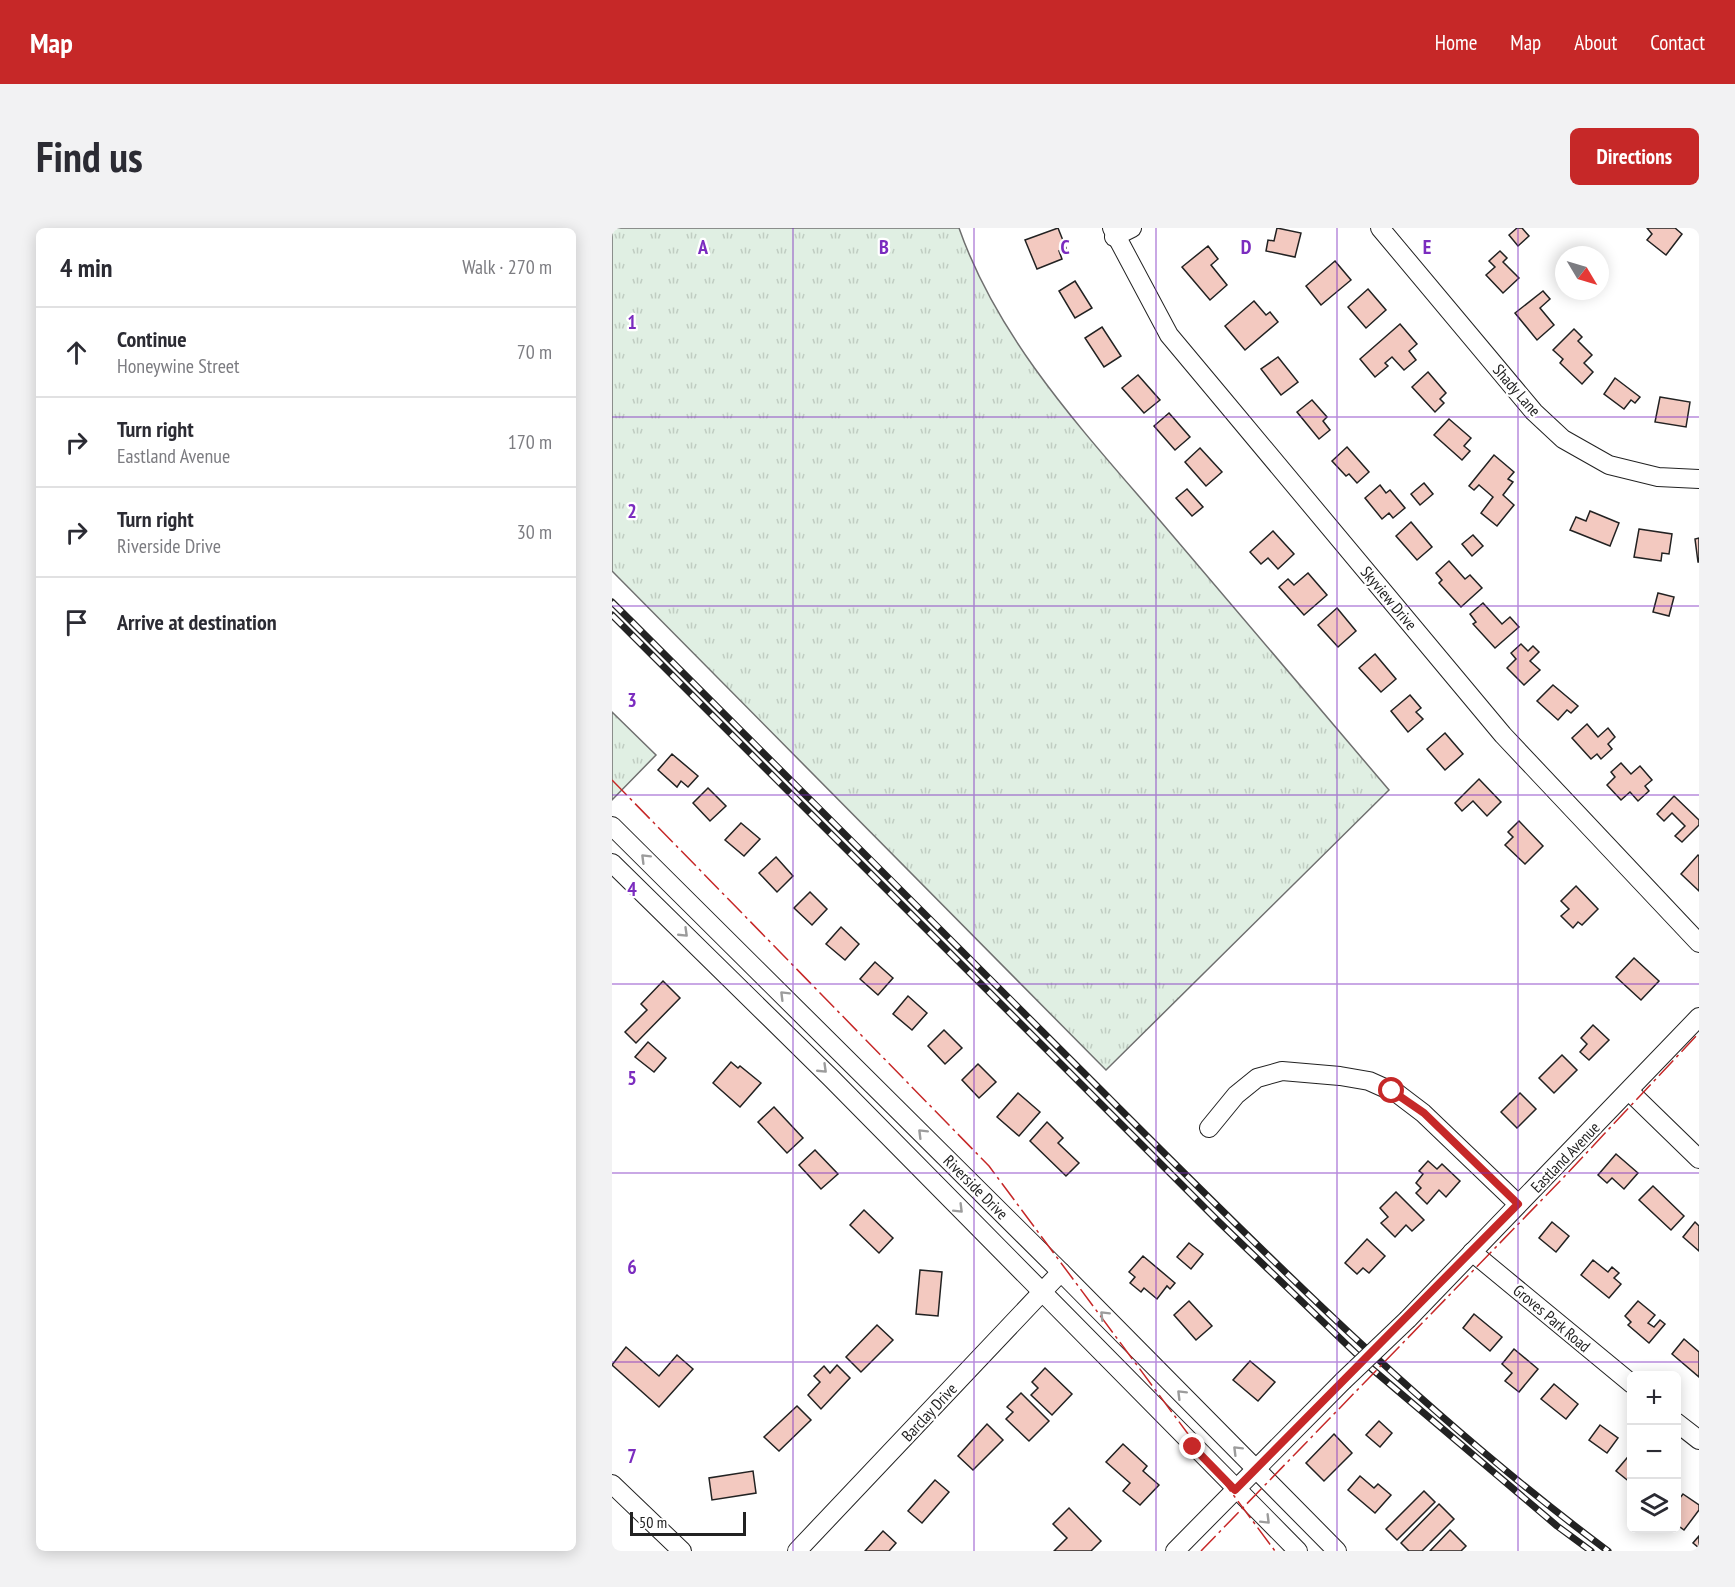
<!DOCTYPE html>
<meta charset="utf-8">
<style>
:root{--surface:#fff;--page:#f2f2f3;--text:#2b2b33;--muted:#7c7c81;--line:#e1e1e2;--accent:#c62828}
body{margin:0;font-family:"PT Sans Narrow",sans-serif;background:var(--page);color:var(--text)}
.controls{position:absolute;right:18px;bottom:18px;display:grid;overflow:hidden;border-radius:9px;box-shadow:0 3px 15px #0003}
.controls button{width:54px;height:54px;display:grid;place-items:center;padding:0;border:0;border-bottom:2px solid var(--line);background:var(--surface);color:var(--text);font:30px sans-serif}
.compass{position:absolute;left:943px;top:18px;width:54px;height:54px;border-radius:50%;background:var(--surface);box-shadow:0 3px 15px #0003;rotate:128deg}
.scale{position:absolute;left:18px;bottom:15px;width:116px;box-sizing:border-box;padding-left:6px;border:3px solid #222;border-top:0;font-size:16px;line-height:21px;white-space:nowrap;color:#222;-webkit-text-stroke:4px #fff;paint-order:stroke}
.stop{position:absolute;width:18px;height:18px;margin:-14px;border:4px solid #c62828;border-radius:50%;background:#fff}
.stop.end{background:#c62828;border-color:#fff;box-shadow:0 2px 6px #0008}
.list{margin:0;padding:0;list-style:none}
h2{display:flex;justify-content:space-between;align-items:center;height:78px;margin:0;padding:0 24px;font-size:26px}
h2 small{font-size:20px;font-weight:400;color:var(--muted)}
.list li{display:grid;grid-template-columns:39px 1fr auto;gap:18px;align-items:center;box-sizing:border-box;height:90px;padding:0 24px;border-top:2px solid var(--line)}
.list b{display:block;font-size:22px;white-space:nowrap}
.list p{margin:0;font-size:20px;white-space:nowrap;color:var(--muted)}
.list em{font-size:20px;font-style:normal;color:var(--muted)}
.icon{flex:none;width:33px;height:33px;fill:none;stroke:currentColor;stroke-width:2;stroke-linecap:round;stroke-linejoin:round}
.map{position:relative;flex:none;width:1087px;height:1323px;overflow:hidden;border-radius:9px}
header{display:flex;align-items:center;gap:36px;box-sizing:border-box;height:84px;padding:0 30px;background:var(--accent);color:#fff}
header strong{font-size:28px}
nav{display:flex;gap:33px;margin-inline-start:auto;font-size:21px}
.intro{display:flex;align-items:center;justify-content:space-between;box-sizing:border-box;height:144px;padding:0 36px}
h1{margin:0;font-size:42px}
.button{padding:15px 27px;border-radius:9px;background:var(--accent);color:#fff;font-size:21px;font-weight:700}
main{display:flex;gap:36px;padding:0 36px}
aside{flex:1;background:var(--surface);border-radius:9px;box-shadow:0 3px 15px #0003}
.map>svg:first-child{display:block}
.grass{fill:url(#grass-tufts);stroke:#6f6f6f;stroke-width:1.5}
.building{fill:#f3c9c0;stroke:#222;stroke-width:1.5}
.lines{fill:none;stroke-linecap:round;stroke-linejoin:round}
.minor-casing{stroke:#222;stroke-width:20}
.minor{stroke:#fff;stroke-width:18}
.rail-casing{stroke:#222;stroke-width:7}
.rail{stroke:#fff;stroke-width:4.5;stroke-dasharray:14;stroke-linecap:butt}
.minor-bridge-casing{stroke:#222;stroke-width:20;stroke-linecap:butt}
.minor-bridge{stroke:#fff;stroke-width:18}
.power{stroke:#c62828;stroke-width:1.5;stroke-dasharray:21 4.5 3 4.5;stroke-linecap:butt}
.oneway{stroke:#9c9c9c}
.route{stroke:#c62828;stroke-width:8}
.grid{fill:none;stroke:#7b2cbf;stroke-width:1.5;stroke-opacity:0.55}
.labels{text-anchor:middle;stroke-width:4.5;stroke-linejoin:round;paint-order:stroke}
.street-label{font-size:16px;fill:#222;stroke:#fff}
.grid-label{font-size:20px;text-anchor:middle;font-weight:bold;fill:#7b2cbf;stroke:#fff;stroke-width:4.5;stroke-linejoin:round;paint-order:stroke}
</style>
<header>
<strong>Map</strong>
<nav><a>Home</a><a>Map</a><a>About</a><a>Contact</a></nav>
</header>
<div class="intro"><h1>Find us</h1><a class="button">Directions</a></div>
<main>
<aside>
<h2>4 min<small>Walk · 270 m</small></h2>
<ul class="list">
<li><svg class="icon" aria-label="ahead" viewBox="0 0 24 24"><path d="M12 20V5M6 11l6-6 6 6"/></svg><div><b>Continue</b><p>Honeywine Street</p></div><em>70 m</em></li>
<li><svg class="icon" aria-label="right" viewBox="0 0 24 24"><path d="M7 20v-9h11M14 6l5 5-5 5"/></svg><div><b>Turn right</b><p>Eastland Avenue</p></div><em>170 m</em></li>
<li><svg class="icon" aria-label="right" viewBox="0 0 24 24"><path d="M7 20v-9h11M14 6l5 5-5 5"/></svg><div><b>Turn right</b><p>Riverside Drive</p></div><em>30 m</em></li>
<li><svg class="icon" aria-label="arrive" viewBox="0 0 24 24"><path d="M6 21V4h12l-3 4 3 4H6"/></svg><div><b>Arrive at destination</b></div></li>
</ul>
</aside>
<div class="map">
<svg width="1087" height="1323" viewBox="0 0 1087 1323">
<defs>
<pattern id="grass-tufts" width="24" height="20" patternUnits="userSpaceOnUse" patternTransform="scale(1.5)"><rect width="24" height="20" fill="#e0efe3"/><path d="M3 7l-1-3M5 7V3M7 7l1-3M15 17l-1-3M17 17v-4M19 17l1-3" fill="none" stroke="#c0cdc2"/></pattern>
</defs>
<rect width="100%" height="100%" fill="#fff"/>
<g class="grass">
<path d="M0,0H347C387,114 473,205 550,295C625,384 701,473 777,562L494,842L0,343Z"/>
<polygon points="0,484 44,527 0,572"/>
</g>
<g class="building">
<polygon points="446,0 454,20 447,23 450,31 425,41 413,12"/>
<polygon points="665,0 689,5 683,29 654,23 656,12 662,13"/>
<polygon points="905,0 910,0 917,8 906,18 897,7"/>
<polygon points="1063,0 1070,6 1054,27 1035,12 1040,6 1035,0"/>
<polygon points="596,18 606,31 599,37 615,57 598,72 570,39"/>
<polygon points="888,23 895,30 891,34 907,50 891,65 874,47 883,39 877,33"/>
<polygon points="723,33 739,52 709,77 694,58"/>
<polygon points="463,53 480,80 463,90 447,63"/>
<polygon points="756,61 774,82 754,100 736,79"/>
<polygon points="931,63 938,71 928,80 942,97 925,112 903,85"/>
<polygon points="642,73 654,87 658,84 666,94 633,122 613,98"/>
<polygon points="788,96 805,116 797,123 804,132 792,142 780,129 773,135 776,138 763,149 748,131"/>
<polygon points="490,99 509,128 492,139 473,110"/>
<polygon points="962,101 970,109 966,113 980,127 972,135 981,144 970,156 948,135 951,131 941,122"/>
<polygon points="666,129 686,154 669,167 649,141"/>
<polygon points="816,144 834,165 828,171 832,175 823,184 800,159"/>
<polygon points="526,147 548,172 532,185 510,160"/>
<polygon points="1003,150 1028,169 1023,175 1019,172 1012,181 992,166"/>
<polygon points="1048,169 1078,174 1074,199 1043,194"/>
<polygon points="700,172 715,189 711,193 718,202 707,211 685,184"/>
<polygon points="557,185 578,209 563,222 542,198"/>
<polygon points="837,191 859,210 852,218 858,223 850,232 822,207"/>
<polygon points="735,219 757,244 745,255 737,246 734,248 720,233"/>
<polygon points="588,220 610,244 594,258 573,234"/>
<polygon points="882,227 902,244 896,251 901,254 891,267 902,277 885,298 869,285 881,269 867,257 862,262 857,258"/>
<polygon points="812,255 821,266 808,277 799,266"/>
<polygon points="768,257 774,265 778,262 793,280 781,290 777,285 770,291 753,270"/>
<polygon points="575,261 591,279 580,288 564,270"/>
<polygon points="978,283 1007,295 998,318 958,302 964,289 974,293"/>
<polygon points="799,294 820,319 805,332 784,308"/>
<polygon points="1027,301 1060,306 1057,326 1050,325 1049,333 1022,329"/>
<polygon points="661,303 682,326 666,341 656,330 649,336 638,324"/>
<polygon points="861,307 871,318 860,328 850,316"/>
<polygon points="1087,310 1087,334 1086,334 1083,311"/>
<polygon points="837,333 853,351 858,347 870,360 849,379 827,355 830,352 824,345"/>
<polygon points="696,345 715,367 692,387 667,359 676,351 682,357"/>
<polygon points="1046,365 1062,369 1057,388 1041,384"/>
<polygon points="871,375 890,396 898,389 907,399 883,420 861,396 864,394 858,386"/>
<polygon points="725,380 744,403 726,419 706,397"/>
<polygon points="909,416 916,423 921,418 927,424 918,433 928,442 912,457 895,440 904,431 899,425"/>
<polygon points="763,426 784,451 769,464 747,440"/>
<polygon points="941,457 966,478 959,485 955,482 946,492 925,473"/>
<polygon points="798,467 809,480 804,484 811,491 796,504 779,483"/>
<polygon points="975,496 986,509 996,500 1003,509 996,516 1000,521 989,531 985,526 979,531 960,510"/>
<polygon points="833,505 851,526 833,542 815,521"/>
<polygon points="60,526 86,548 76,559 69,553 65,559 46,542"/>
<polygon points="1009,535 1019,546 1028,538 1040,552 1033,558 1037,563 1026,573 1018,564 1009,572 995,557 1003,549 999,544"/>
<polygon points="867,551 889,574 875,588 861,573 850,583 843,575"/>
<polygon points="96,560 114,578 98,593 81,575"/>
<polygon points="1062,568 1087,592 1087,597 1070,614 1063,608 1073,598 1060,585 1052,593 1045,586"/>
<polygon points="907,593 931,618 913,636 893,617 901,609 896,604"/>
<polygon points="129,595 148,611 132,628 113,612"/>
<polygon points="1086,627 1087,628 1087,663 1069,646"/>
<polygon points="164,629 181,648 165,664 147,645"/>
<polygon points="964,658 986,681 970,697 966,694 961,700 949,688 957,681 949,673"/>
<polygon points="198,664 215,681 200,697 182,680"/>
<polygon points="229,699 247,716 233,732 214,716"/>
<polygon points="1022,730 1047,753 1029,772 1004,749"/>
<polygon points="263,734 281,750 266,767 248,751"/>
<polygon points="51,753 68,770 24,815 13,804 35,782 29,776"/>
<polygon points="296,768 315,785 300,802 281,786"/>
<polygon points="981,797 997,812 977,832 968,824 975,816 969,810"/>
<polygon points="332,802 350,820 333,836 316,818"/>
<polygon points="36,814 54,830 42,844 23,829"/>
<polygon points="950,827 965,842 942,865 927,850"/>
<polygon points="119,834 126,840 128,838 149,855 128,879 101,855"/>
<polygon points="366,836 384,854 367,870 350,852"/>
<polygon points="406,865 428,884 407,908 385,889"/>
<polygon points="908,865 924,881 905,900 889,884"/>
<polygon points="162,879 191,910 175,925 146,894"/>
<polygon points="435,894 451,910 446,915 467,935 454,948 418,913"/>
<polygon points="203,922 226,946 209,961 187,937"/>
<polygon points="1004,926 1026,945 1012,961 1000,950 995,955 986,947"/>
<polygon points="816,933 825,941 830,936 848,953 834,969 827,962 815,976 804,965 809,960 804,955 811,946 807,943"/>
<polygon points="1041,958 1072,988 1059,1002 1027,972"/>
<polygon points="784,964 812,992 800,1003 794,997 783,1009 769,995 776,989 768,980"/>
<polygon points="252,982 281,1010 267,1025 238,997"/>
<polygon points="940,994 957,1008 944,1024 927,1010"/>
<polygon points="1083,994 1087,998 1087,1023 1071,1009"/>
<polygon points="755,1011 773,1028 757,1045 751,1040 745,1046 733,1035"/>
<polygon points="577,1015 591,1026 579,1041 565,1029"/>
<polygon points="531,1028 563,1055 558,1061 555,1058 545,1071 532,1060 529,1064 518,1055 523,1049 517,1044"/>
<polygon points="981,1032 996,1044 1000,1039 1007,1045 1002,1050 1009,1056 997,1070 969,1047"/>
<polygon points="308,1042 330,1044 326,1088 304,1086"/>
<polygon points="577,1073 600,1098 584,1112 562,1087"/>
<polygon points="1026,1073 1043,1087 1036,1095 1042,1099 1048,1092 1053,1096 1037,1115 1016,1097 1019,1094 1013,1088"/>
<polygon points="862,1086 890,1109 878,1123 851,1100"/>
<polygon points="265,1097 281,1112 249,1144 234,1129"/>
<polygon points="1072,1111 1087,1124 1087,1149 1060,1126"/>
<polygon points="14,1119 47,1148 65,1127 81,1141 47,1179 0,1137"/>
<polygon points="902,1121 926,1141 907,1164 893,1153 900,1145 890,1136"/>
<polygon points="638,1133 663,1154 646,1173 621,1152"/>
<polygon points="225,1137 238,1150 209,1181 196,1167 208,1154 202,1148 212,1138 218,1145"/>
<polygon points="433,1140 460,1166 440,1187 419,1167 426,1160 420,1154"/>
<polygon points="942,1156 966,1176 954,1191 929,1171"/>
<polygon points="409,1165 437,1193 417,1213 394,1191 401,1184 395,1179"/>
<polygon points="185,1178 199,1192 167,1223 152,1209"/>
<polygon points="767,1193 780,1205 768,1219 754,1207"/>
<polygon points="375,1196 391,1212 361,1242 346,1228"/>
<polygon points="988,1197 1006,1210 995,1225 977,1212"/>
<polygon points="722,1206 740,1225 712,1253 694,1235"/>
<polygon points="511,1216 535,1238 531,1243 547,1257 528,1277 511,1263 518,1255 494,1234"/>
<polygon points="1020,1224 1020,1254 1019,1255 1004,1243"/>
<polygon points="141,1243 144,1265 100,1272 97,1250"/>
<polygon points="748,1248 762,1260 766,1256 779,1267 763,1285 736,1262"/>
<polygon points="323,1252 337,1264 310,1295 296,1283"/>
<polygon points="812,1263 823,1274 785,1312 774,1301"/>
<polygon points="1071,1266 1087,1277 1087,1282 1072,1302 1064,1296 1064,1275"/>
<polygon points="827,1276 842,1291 810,1323 797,1323 789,1315"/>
<polygon points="457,1280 489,1313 479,1323 442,1323 455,1310 441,1296"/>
<polygon points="838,1302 854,1318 849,1323 818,1323"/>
<polygon points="271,1303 284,1315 277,1323 253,1323"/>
<polygon points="1087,1308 1087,1320 1081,1315"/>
</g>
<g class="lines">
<defs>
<g id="minor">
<polyline points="500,0 557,107 608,168 891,507 1087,715"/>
<polyline points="768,0 922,184 951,211 997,237 1046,249 1087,251"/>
<polyline points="502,9 520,0"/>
<polyline points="0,598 449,1044 725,1323"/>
<polyline points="0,635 219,850 686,1323"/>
<polyline points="1017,863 1087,931"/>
<polyline points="597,900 624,867 645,850 670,843 728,848 757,853 786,866 811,885 906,976"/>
<polyline points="860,1024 1020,1156"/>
<polyline points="796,1091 1087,789"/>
<polyline points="1064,1194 1087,1212"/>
<polyline points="0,1256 70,1323"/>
<polyline points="185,1323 449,1044"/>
<polyline points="563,1323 731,1153"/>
</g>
</defs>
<use href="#minor" class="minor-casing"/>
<use href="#minor" class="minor"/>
<defs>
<g id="rail">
<path d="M0,374C160,533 320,693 480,853C644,1017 809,1184 996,1323"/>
<polyline points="0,387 607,994 760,1141 945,1298 979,1323"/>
</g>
</defs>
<use href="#rail" class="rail-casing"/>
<use href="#rail" class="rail"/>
<defs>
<polyline id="minor-bridge" points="731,1153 796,1091"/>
</defs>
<use href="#minor-bridge" class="minor-bridge-casing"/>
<use href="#minor-bridge" class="minor-bridge"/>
<g class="power">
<polyline points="0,552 377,938 663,1323"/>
<polyline points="589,1323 950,951 1087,805"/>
</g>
</g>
<defs><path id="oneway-chevron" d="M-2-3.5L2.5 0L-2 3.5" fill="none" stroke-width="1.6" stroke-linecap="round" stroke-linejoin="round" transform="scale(1.5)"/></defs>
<g class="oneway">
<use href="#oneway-chevron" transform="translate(33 630) rotate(-135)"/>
<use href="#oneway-chevron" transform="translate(72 705) rotate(44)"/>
<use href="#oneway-chevron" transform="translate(172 767) rotate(-135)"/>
<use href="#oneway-chevron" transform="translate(211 841) rotate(44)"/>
<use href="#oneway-chevron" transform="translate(310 905) rotate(-135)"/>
<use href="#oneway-chevron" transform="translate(347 981) rotate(45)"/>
<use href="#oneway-chevron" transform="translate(492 1087) rotate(-135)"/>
<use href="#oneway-chevron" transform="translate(569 1166) rotate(-135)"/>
<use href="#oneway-chevron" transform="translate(625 1222) rotate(-135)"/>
<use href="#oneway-chevron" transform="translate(654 1292) rotate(45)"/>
</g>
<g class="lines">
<polyline class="route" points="581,1219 623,1262 906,976 812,885 780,863"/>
</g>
<path class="grid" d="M181,0V1323M362,0V1323M544,0V1323M725,0V1323M906,0V1323M0,189H1087M0,378H1087M0,567H1087M0,756H1087M0,945H1087M0,1134H1087"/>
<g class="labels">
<g class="street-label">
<text transform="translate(905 162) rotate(49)" y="6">Shady Lane</text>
<text transform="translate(777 370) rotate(50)" y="6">Skyview Drive</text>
<text transform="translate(953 929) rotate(-46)" y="6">Eastland Avenue</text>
<text transform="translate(364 959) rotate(45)" y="6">Riverside Drive</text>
<text transform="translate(940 1090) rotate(40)" y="6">Groves Park Road</text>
<text transform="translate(317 1184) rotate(-47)" y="6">Barclay Drive</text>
</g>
</g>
<g class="grid-label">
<text x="91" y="26">A</text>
<text x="272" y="26">B</text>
<text x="453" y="26">C</text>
<text x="634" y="26">D</text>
<text x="815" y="26">E</text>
<text x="20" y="101">1</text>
<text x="20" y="290">2</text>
<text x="20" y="479">3</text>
<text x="20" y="668">4</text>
<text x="20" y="857">5</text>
<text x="20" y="1046">6</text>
<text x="20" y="1235">7</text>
</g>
</svg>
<div class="controls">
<button>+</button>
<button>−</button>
<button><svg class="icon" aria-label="layers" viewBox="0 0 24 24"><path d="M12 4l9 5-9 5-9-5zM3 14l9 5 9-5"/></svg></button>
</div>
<svg class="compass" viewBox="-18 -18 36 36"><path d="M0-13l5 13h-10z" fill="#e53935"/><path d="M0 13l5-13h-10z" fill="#7c7c81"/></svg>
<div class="scale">50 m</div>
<div class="stop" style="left:780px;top:863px"></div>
<div class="stop end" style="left:581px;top:1219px"></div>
</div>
</main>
